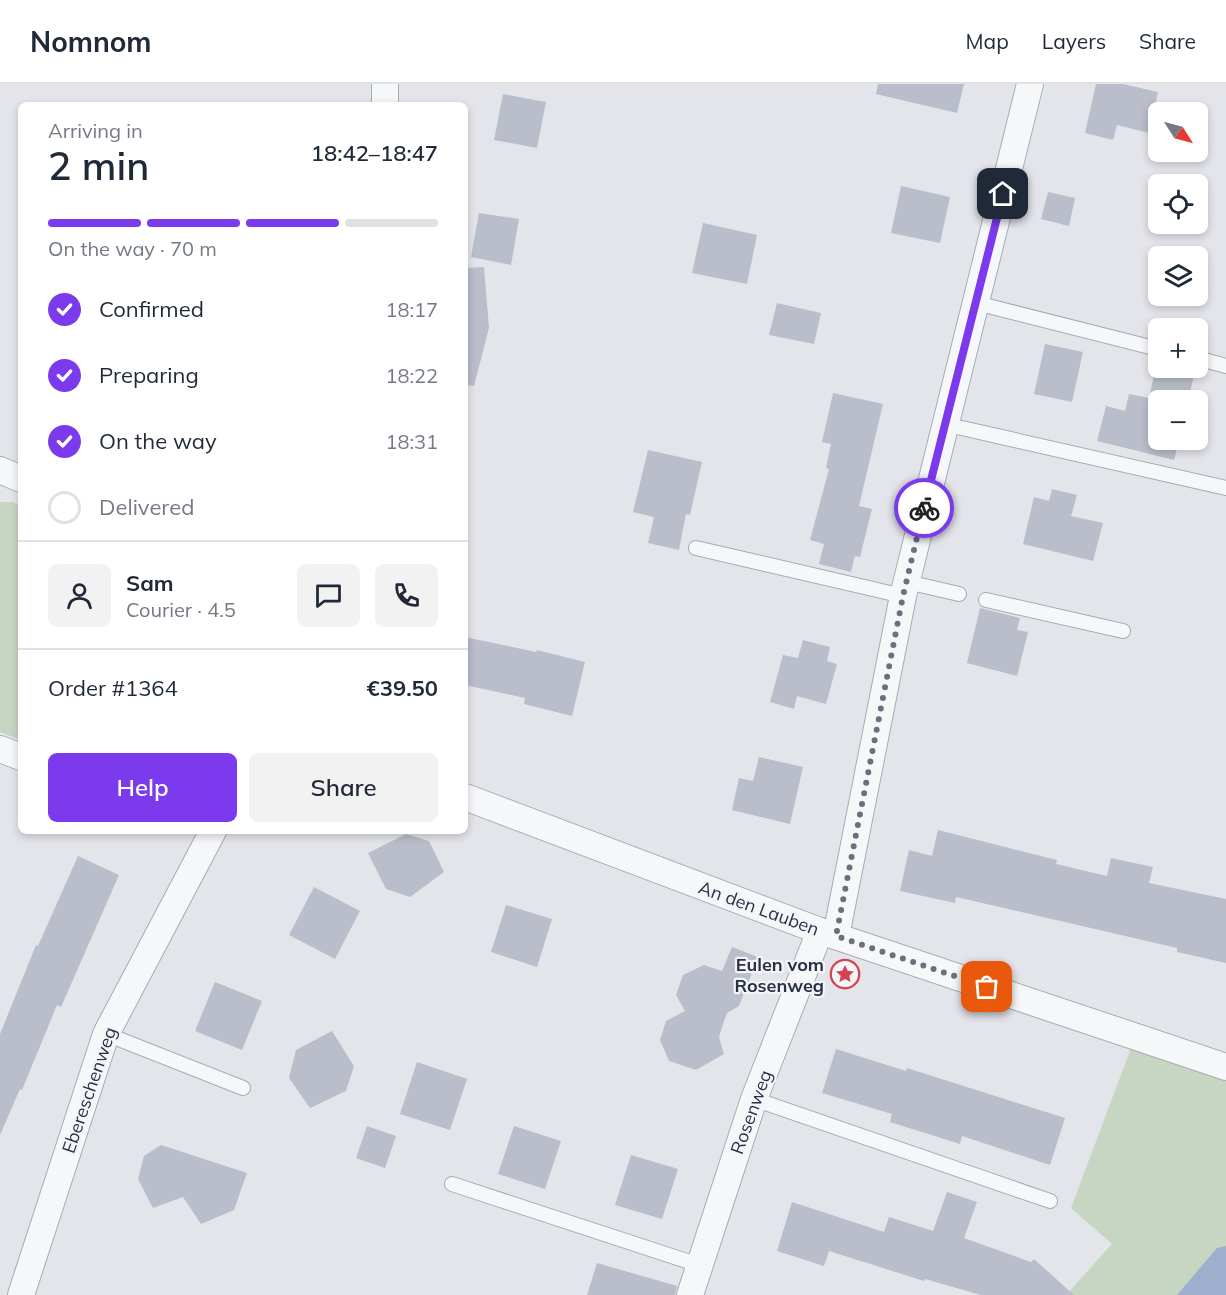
<!DOCTYPE html>
<html lang="en">
<head>
<meta charset="utf-8">
<style>
	:root { --surface:#fff; --page:#f2f2f3; --text:#1f2937; --muted:#747a83; --line:#e0e1e3; --accent:#7c3aed }
	body { margin:0; font-family:Mulish,sans-serif; background:var(--page); color:var(--text); height:100vh; display:flex; flex-direction:column; font-size:22px; white-space:nowrap }
	* { box-sizing:border-box; margin:0 }
	p { font-size:20px; color:var(--muted) }
	.icon { flex:none; width:33px; height:33px; fill:none; stroke:currentColor; stroke-width:2; stroke-linecap:round; stroke-linejoin:round }
	.map { position:relative; flex:1; overflow:hidden }
	.side { position:absolute; left:18px; top:18px; width:450px; height:732px; display:flex; flex-direction:column; background:var(--surface); border-radius:9px; box-shadow:0 3px 9px #0003 }
	.side>* { flex:none }
	.needle { width:39px; rotate:126deg }
	.buttons { position:absolute; left:1148px; top:18px; display:grid; gap:12px }
	.buttons a { display:grid; place-items:center; width:60px; height:60px; border-radius:9px; background:var(--surface); box-shadow:0 3px 9px #0003; font-size:30px }
	.pin { position:absolute; display:grid; place-items:center; width:51px; height:51px; color:#fff; margin:-26px; border-radius:12px; box-shadow:0 3px 9px #0006 }
	.courier { position:absolute; display:grid; place-items:center; width:60px; height:60px; margin:-30px; border:4px solid #7c3aed; border-radius:50%; background:#fff; color:#222; box-shadow:0 2px 8px #0007 }
	.headline em { font-style:normal; font-weight:600 }
	.headline div { display:flex; flex-direction:column-reverse }
	.headline { display:flex; align-items:center; justify-content:space-between; height:102px; padding:0 30px }
	h1 { font-size:39px; font-weight:600; line-height:45px }
	.bar { display:grid; grid-template-columns:repeat(4,1fr); gap:9px 6px; align-content:center; height:72px; padding:0 30px }
	.bar i { height:8px; border-radius:4px; background:var(--line) }
	.bar .on { background:var(--accent) }
	.bar p { grid-column:span 4 }
	.line { display:flex; align-items:center; gap:15px; padding:0 30px; border-top:2px solid var(--line) }
	.line div { flex:1 }
	.round { display:grid; place-items:center; flex:none; width:63px; height:63px; border-radius:9px; background:var(--page) }
	ol { padding:0 30px; list-style:none }
	li { display:flex; align-items:center; gap:18px; height:66px }
	li p { margin-inline-start:auto }
	li .icon { padding:6px; border-radius:50%; background:var(--accent); color:#fff; stroke-width:4 }
	li:last-child { color:var(--muted) }
	li i { width:33px; height:33px; border:3px solid var(--line); border-radius:50% }
	.primary-button { display:flex; gap:12px; margin-top:auto; padding:12px 30px }
	.primary-button a { flex:1; height:69px; border-radius:9px; background:var(--accent); color:#fff; font-size:24px; font-weight:600; line-height:69px; text-align:center }
	.primary-button a+a { background:var(--page); color:var(--text) }
	header { display:flex; align-items:center; gap:36px; box-sizing:border-box; height:84px; padding:0 30px; background:var(--surface); border-bottom:2px solid var(--line) }
	header strong { font-size:28px }
	nav { display:flex; gap:33px; margin-inline-start:auto; font-size:21px }
	.map>svg:first-child { display:block }
	.green { fill:#c7d6c3 }
	.water { fill:#9cb0cd }
	.building { fill:#b9beca }
	.lines { fill:none; stroke-linecap:round; stroke-linejoin:round }
	.service-casing { stroke:#a7abb6; stroke-width:16 }
	.minor-casing { stroke:#a7abb6; stroke-width:28 }
	.service { stroke:#f6f7f9; stroke-width:14 }
	.minor { stroke:#f6f7f9; stroke-width:26 }
	.done { stroke:#6a707f; stroke-width:6; stroke-dasharray:0 10.8 }
	.route { stroke:#7c3aed; stroke-width:8 }
	.labels { text-anchor:middle; dominant-baseline:central; stroke-width:4.5; stroke-linejoin:round; paint-order:stroke }
	.street-label { font-size:18px; fill:#293145; stroke:#f3f5f8 }
	.poi-label { font-size:18px; font-weight:bold; fill:#293145; stroke:#f3f5f8; text-anchor:end }
</style>
</head>
<body>
<header>
<strong>Nomnom</strong>
<nav><a>Map</a><a>Layers</a><a>Share</a></nav>
</header>
<div class="map">
<svg width="1226" height="1211" viewBox="0 0 1226 1211">
	<rect width="100%" height="100%" fill="#e3e5eb"/>
	<g class="green">
		<path d="M 0,418 L 12,418 L 21,422 L 21,656 L 0,648 Z"/>
		<path d="M 1134,956 L 1226,991 L 1226,1211 L 1066,1211 L 1112,1160 L 1071,1124 Z"/>
	</g>
	<path class="water" d="M 1226,1162 L 1226,1211 L 1177,1211 L 1217,1164 Z"/>
	<g class="building">
		<path d="M 878,0 L 964,0 L 957,29 L 876,10 Z"/>
		<path d="M 1096,0 L 1123,0 L 1158,8 L 1149,49 L 1117,41 L 1113,56 L 1085,49 Z"/>
		<path d="M 503,10 L 546,18 L 537,64 L 494,56 Z"/>
		<path d="M 901,102 L 950,113 L 940,159 L 891,149 Z"/>
		<path d="M 1048,108 L 1075,114 L 1069,142 L 1041,135 Z"/>
		<path d="M 479,129 L 519,135 L 511,181 L 471,173 Z"/>
		<path d="M 703,139 L 757,151 L 747,200 L 692,189 Z"/>
		<path d="M 484,183 L 489,244 L 474,302 L 465,301 L 465,184 Z"/>
		<path d="M 777,219 L 821,229 L 814,260 L 769,251 Z"/>
		<path d="M 1045,260 L 1083,268 L 1072,318 L 1034,310 Z"/>
		<path d="M 1156,282 L 1194,291 L 1188,316 L 1158,316 L 1158,356 L 1179,356 L 1174,376 L 1097,357 L 1106,322 L 1125,327 L 1129,310 L 1149,314 Z"/>
		<path d="M 833,309 L 883,320 L 859,422 L 872,425 L 860,473 L 855,472 L 851,488 L 819,480 L 824,460 L 810,456 L 829,385 L 826,384 L 831,360 L 822,358 Z"/>
		<path d="M 648,366 L 702,378 L 690,431 L 686,430 L 679,466 L 648,459 L 654,433 L 633,428 Z"/>
		<path d="M 1052,405 L 1077,411 L 1071,432 L 1103,439 L 1093,477 L 1023,460 L 1034,413 L 1049,417 Z"/>
		<path d="M 980,524 L 1020,534 L 1017,546 L 1028,548 L 1017,592 L 967,579 Z"/>
		<path d="M 465,553 L 536,568 L 537,566 L 585,578 L 572,632 L 524,620 L 525,614 L 465,601 Z"/>
		<path d="M 803,556 L 830,563 L 827,577 L 837,580 L 826,620 L 797,612 L 794,625 L 770,618 L 783,571 L 798,574 Z"/>
		<path d="M 759,673 L 803,683 L 790,740 L 732,726 L 739,694 L 753,697 Z"/>
		<path d="M 938,746 L 1057,776 L 1056,780 L 1107,792 L 1111,774 L 1153,783 L 1149,799 L 1226,815 L 1226,879 L 1177,868 L 1177,864 L 956,813 L 955,819 L 900,807 L 909,766 L 932,772 Z"/>
		<path d="M 406,750 L 429,757 L 444,788 L 410,813 L 386,805 L 368,769 Z"/>
		<path d="M 78,772 L 119,791 L 61,923 L 57,921 L 22,1006 L 20,1005 L 0,1051 L 0,950 L 36,861 L 38,862 Z"/>
		<path d="M 314,803 L 360,827 L 335,875 L 289,851 Z"/>
		<path d="M 506,821 L 552,835 L 537,883 L 491,868 Z"/>
		<path d="M 732,863 L 758,873 L 739,922 L 727,929 L 723,940 L 719,953 L 724,970 L 696,986 L 669,977 L 660,956 L 666,937 L 685,927 L 676,911 L 683,891 L 704,881 L 722,887 Z"/>
		<path d="M 215,898 L 262,917 L 242,966 L 195,947 Z"/>
		<path d="M 332,947 L 354,982 L 346,1007 L 310,1024 L 289,994 L 296,966 Z"/>
		<path d="M 836,965 L 906,987 L 907,984 L 1065,1034 L 1050,1081 L 962,1052 L 960,1060 L 890,1038 L 892,1030 L 822,1009 Z"/>
		<path d="M 417,978 L 467,995 L 450,1046 L 400,1030 Z"/>
		<path d="M 367,1042 L 396,1052 L 385,1084 L 356,1074 Z"/>
		<path d="M 514,1042 L 561,1057 L 545,1105 L 498,1090 Z"/>
		<path d="M 161,1061 L 247,1089 L 234,1126 L 201,1140 L 183,1113 L 153,1124 L 138,1095 L 144,1072 Z"/>
		<path d="M 631,1071 L 678,1085 L 662,1135 L 615,1121 Z"/>
		<path d="M 947,1108 L 977,1118 L 964,1154 L 1031,1178 L 1034,1175 L 1074,1211 L 981,1211 L 925,1195 L 924,1197 L 829,1167 L 824,1182 L 777,1167 L 792,1118 L 884,1148 L 889,1133 L 933,1147 Z"/>
		<path d="M 597,1179 L 677,1202 L 675,1211 L 587,1211 Z"/>
	</g>
	<g class="lines">
		<g class="service-casing">
			<g id="service">
				<path d="M 976,219 L 1158,265"/>
				<path d="M 1197,274 L 1226,282"/>
				<path d="M 944,340 L 1226,404"/>
				<path d="M 696,464 L 903,512"/>
				<path d="M 907,498 L 959,510"/>
				<path d="M 986,516 L 1123,547"/>
				<path d="M 106,950 L 243,1004"/>
				<path d="M 754,1015 L 1050,1117"/>
				<path d="M 452,1100 L 699,1181"/>
			</g>
		</g>
		<g class="minor-casing">
			<g id="minor">
				<path d="M 385,21 L 385,0"/>
				<path d="M 0,386 L 21,395"/>
				<path d="M 0,665 L 21,673"/>
				<path d="M 465,713 L 820,847 L 1226,983"/>
				<path d="M 836,852 L 903,512 L 1030,0"/>
				<path d="M 21,1211 L 106,950 L 213,747"/>
				<path d="M 690,1211 L 754,1015 L 820,847"/>
			</g>
		</g>
		<use href="#service" class="service"/>
		<use href="#minor" class="minor"/>
	</g>
	<g class="lines">
		<path class="done" d="M 924,424 L 903,512 L 836,852 L 987,903"/>
		<path class="route" d="M 924,424 L 1003,110"/>
	</g>
	<defs>
		<g id="sight-ring" transform="scale(1.5)"><circle r="9.5" fill="#f3f5f8" stroke="#d5434e" stroke-width="1.5"/><path d="M0-6L1.8-2.2L6-1.7L2.9 1.2L3.7 5.4L0 3.3L-3.7 5.4L-2.9 1.2L-6-1.7L-1.8-2.2Z" fill="#d5434e"/></g>
	</defs>
	<g fill-rule="evenodd">
		<use href="#sight-ring" x="845" y="890"/>
	</g>
	<g class="labels">
		<g class="street-label">
			<text transform="translate(759 824) rotate(20)">An den Lauben</text>
			<text transform="translate(89 1006) rotate(-71)">Ebereschenweg</text>
			<text transform="translate(751 1028) rotate(-70)">Rosenweg</text>
		</g>
		<g class="poi-label">
			<text x="824" y="880">Eulen vom<tspan x="824" dy="21">Rosenweg</tspan></text>
		</g>
	</g>
</svg>
<div class="buttons">
<a><svg class="needle" viewBox="-14 -14 28 28"><path d="M0-13l5 13h-10z" fill="#e53935"/><path d="M0 13l5-13h-10z" fill="#747a83"/></svg></a>
<a><svg class="icon" aria-label="locate" viewBox="0 0 24 24"><circle cx="12" cy="12" r="6"/><path d="M12 2v4M12 18v4M2 12h4M18 12h4"/></svg></a>
<a><svg class="icon" aria-label="layers" viewBox="0 0 24 24"><path d="M12 4l9 5-9 5-9-5zM3 14l9 5 9-5"/></svg></a>
<a>+</a>
<a>−</a>
</div>
<div class="pin" style="left:987px;top:903px;background:#ea580c"><svg class="icon" aria-label="bag" viewBox="0 0 24 24"><path d="M5 8h14l-1 12H6zM9 8a3 3 0 0 1 6 0"/></svg></div>
<div class="pin" style="left:1003px;top:110px;background:#1f2937"><svg class="icon" aria-label="home" viewBox="0 0 24 24"><path d="M3 11l9-7 9 7M6 9v11h12V9"/></svg></div>
<div class="courier" style="left:924px;top:424px"><svg class="icon" aria-label="bike" viewBox="0 0 24 24"><circle cx="6" cy="16" r="4"/><circle cx="18" cy="16" r="4"/><path d="M6 16l4-8h5l3 8M10 8l3 8H6M13 5h3"/></svg></div>
<section class="side">
<div class="headline"><div><h1>2 min</h1><p>Arriving in</p></div><em>18:42–18:47</em></div>
<div class="bar"><i class="on"></i><i class="on"></i><i class="on"></i><i></i><p>On the way · 70 m</p></div>
<ol>
<li><svg class="icon" aria-label="check" viewBox="0 0 24 24"><path d="M5 12l5 5 9-10"/></svg>Confirmed<p>18:17</p></li>
<li><svg class="icon" aria-label="check" viewBox="0 0 24 24"><path d="M5 12l5 5 9-10"/></svg>Preparing<p>18:22</p></li>
<li><svg class="icon" aria-label="check" viewBox="0 0 24 24"><path d="M5 12l5 5 9-10"/></svg>On the way<p>18:31</p></li>
<li><i></i>Delivered</li>
</ol>
<div class="line" style="height:108px"><a class="round"><svg class="icon" aria-label="person" viewBox="0 0 24 24"><circle cx="12" cy="8" r="4"/><path d="M4 21q1-7 8-7t8 7"/></svg></a><div><b>Sam</b><p>Courier · 4.5</p></div><a class="round"><svg class="icon" aria-label="chat" viewBox="0 0 24 24"><path d="M4 5h16v11H9l-5 4z"/></svg></a><a class="round"><svg class="icon" aria-label="phone" viewBox="0 0 24 24"><path d="M5 4h4l2 5-3 2q2 4 5 5l2-3 5 2v4C11 20 4 13 5 4z"/></svg></a></div>
<div class="line" style="height:78px"><div>Order #1364</div><b>€39.50</b></div>
<div class="primary-button"><a>Help</a><a>Share</a></div>
</section>
</div>
</body>
</html>
